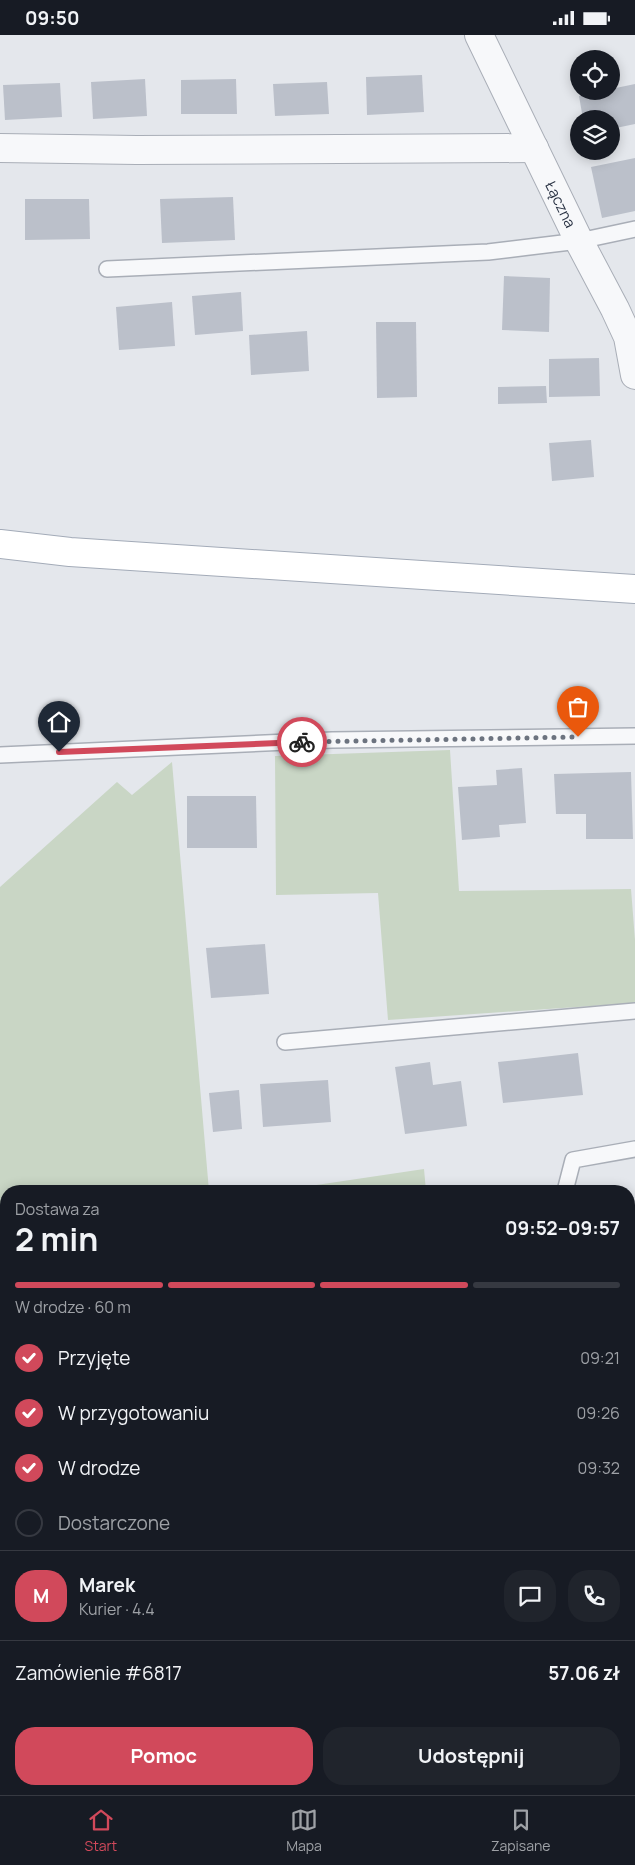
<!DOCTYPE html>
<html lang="pl">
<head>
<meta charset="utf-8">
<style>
	:root { --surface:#171b24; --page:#20242c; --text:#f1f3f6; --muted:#9ea1a6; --line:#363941; --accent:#d1495b }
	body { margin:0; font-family:Manrope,sans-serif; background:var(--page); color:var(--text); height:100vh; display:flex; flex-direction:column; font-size:19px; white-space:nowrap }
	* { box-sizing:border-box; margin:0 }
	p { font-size:16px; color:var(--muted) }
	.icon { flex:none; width:28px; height:28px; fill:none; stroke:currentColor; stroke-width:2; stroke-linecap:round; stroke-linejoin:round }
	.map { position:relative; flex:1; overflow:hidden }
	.panel { position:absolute; left:0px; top:1150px; width:635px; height:610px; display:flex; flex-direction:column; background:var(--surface); border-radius:20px 20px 0 0; box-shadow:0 2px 12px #0003 }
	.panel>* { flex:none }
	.buttons { position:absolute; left:570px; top:15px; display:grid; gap:10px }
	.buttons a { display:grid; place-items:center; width:50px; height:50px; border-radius:50%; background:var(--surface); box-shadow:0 2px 12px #0003; font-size:25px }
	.pin { position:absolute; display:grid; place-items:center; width:42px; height:42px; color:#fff; margin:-51px -21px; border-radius:50% 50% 50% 0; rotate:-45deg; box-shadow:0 0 5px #0007 }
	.pin .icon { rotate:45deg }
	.courier { position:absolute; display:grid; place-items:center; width:50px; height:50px; margin:-25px; border:4px solid #d1495b; border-radius:50%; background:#fff; color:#222; box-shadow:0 1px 6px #0007 }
	.overview em { font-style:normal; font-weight:700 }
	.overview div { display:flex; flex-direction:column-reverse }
	.overview { display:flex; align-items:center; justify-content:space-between; height:85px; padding:0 15px }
	h1 { font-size:32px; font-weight:700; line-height:38px }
	.bar { display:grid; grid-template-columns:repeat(4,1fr); gap:8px 5px; align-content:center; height:60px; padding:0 15px }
	.bar i { height:6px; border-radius:4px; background:var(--line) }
	.bar .current { background:var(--accent) }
	.bar p { grid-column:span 4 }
	.line { display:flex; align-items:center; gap:12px; padding:0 15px; border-top:1px solid var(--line) }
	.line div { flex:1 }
	.round { display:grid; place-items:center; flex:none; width:52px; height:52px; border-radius:20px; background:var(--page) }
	ol { padding:0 15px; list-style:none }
	li { display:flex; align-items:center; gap:15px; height:55px }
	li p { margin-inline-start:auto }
	li .icon { padding:5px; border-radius:50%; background:var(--accent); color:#fff; stroke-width:4 }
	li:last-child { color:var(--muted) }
	li i { width:28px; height:28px; border:2px solid var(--line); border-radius:50% }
	.cta { display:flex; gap:10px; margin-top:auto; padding:10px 15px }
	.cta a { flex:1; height:58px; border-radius:20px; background:var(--accent); color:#fff; font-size:20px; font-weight:700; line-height:58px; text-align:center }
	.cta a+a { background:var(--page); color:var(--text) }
	.status { display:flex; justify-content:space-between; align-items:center; height:35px; padding:0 25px; background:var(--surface); direction:ltr }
	.status svg { height:14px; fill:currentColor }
	.tabs { display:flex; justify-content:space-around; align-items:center; height:70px; border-top:1px solid var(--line); background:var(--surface); font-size:14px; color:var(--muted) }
	.tabs a { display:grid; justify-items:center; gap:2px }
	.tabs .current { color:var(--accent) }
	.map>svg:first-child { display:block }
	.green { fill:#c9d6c5 }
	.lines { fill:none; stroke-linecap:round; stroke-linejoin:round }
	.stream { stroke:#9fb4cc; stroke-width:8 }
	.building { fill:#bbc0ca }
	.lane-casing { stroke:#a9aeb7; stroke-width:18 }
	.street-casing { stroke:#a9aeb7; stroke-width:30 }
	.primary-casing { stroke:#a3abb8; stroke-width:30 }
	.lane { stroke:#f7f8fa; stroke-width:15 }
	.street { stroke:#f7f8fa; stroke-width:28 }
	.primary { stroke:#fff; stroke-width:28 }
	.done { stroke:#6c737f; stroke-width:5; stroke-dasharray:0 9 }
	.route { stroke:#d1495b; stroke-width:6 }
	.labels { text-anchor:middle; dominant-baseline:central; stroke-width:5; stroke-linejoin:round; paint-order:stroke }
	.street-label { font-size:15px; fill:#2b3445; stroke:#f4f6f9 }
</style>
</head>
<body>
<div class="status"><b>09:50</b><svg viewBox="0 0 49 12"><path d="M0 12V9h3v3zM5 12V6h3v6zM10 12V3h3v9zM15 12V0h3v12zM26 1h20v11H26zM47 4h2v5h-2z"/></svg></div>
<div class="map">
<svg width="635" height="1760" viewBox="0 0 635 1760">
	<rect width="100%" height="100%" fill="#e4e7ec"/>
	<g class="green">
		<path d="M 450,715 L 459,856 L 631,854 L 635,905 L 635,968 L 388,985 L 378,858 L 276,860 L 275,721 Z"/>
		<path d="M 172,727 L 209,1156 L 6,1156 L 6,1270 L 0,1263 L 0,852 L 117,747 L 132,760 Z"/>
		<path d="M 424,1134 L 426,1156 L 276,1156 Z"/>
		<path d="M 635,1309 L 635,1538 L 629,1539 L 629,1310 Z"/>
	</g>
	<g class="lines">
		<g class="stream">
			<path d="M 629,1377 L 635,1380"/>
			<path d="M 0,1405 L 6,1406"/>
			<path d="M 0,1425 L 6,1422"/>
		</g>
	</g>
	<g class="building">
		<path d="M 422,40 L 424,77 L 367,80 L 366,42 Z"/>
		<path d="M 145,44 L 147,81 L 93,84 L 91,47 Z"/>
		<path d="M 236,44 L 237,79 L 181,79 L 181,45 Z"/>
		<path d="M 327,47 L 329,79 L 275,81 L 273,49 Z"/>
		<path d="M 60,48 L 62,82 L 5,85 L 3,50 Z"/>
		<path d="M 635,49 L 635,89 L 611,94 L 611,84 L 583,84 L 579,61 L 601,56 L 611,56 L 611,54 Z"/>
		<path d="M 635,123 L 635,176 L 602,183 L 591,132 Z"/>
		<path d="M 233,162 L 235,205 L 162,208 L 160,164 Z"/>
		<path d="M 25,164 L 89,164 L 90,204 L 25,205 Z"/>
		<path d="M 504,241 L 550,243 L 549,297 L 502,295 Z"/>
		<path d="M 241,257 L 243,296 L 195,300 L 192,261 Z"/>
		<path d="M 172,267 L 175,311 L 119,315 L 116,272 Z"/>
		<path d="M 376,287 L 416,287 L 417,362 L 377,363 Z"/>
		<path d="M 307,296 L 309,336 L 251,340 L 249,300 Z"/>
		<path d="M 599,323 L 600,361 L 549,362 L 549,324 Z"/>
		<path d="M 546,351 L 547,368 L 498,369 L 498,352 Z"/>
		<path d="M 591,405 L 594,442 L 552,446 L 549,408 Z"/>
		<path d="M 522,733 L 526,788 L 499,790 L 500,802 L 462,805 L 458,752 L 497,750 L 496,735 Z"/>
		<path d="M 631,737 L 633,804 L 586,804 L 586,779 L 556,779 L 554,739 Z"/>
		<path d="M 187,761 L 256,761 L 257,813 L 187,813 Z"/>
		<path d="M 265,909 L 269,959 L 211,963 L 206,913 Z"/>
		<path d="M 578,1018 L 583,1060 L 503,1068 L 498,1027 Z"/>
		<path d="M 430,1027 L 433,1050 L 461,1046 L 467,1091 L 405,1099 L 395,1032 Z"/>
		<path d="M 328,1045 L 331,1087 L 263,1092 L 260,1049 Z"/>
		<path d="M 239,1055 L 242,1094 L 213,1097 L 209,1058 Z"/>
		<path d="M 534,1150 L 535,1156 L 497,1156 L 496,1155 Z"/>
		<path d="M 629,1175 L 631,1175 L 635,1202 L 635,1243 L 629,1244 Z"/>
		<path d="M 635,1634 L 635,1760 L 608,1760 L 608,1754 L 629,1754 L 629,1635 Z"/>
		<path d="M 135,1754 L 231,1754 L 231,1760 L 134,1760 Z"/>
		<rect x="526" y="1754" width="56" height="6"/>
	</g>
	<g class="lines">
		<g class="lane-casing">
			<g id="lane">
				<path d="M 107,234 L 488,217 L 579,206 L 635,194"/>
				<path d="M 0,720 L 332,705 L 635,701"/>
				<path d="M 285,1007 L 635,976"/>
				<path d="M 565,1156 L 573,1125 L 635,1114"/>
			</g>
		</g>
		<g class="street-casing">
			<g id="street">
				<path id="s1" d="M 479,0 L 579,206 L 615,274 L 628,302 L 635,340"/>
				<path d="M 0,113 L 137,115 L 534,113"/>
			</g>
		</g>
		<g class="primary-casing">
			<path id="primary" d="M 0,509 L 70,517 L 635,554"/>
		</g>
		<use href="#lane" class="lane"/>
		<use href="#street" class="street"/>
		<use href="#primary" class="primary"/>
	</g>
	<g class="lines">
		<path class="done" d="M 302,707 L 578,702"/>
		<path class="route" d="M 59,717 L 302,707"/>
	</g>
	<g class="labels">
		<g class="street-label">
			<text stroke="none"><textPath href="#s1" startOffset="188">Łączna</textPath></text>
		</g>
	</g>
</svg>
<div class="buttons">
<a><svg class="icon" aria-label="locate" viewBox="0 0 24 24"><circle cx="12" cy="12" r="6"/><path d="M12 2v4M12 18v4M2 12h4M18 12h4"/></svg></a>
<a><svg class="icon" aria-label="layers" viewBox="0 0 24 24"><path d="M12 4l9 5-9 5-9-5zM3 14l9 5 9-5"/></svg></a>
</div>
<div class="pin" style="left:578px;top:702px;background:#ea580c"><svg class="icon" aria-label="bag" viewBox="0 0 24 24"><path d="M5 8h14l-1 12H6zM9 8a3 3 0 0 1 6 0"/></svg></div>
<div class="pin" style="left:59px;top:717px;background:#1f2937"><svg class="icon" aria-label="home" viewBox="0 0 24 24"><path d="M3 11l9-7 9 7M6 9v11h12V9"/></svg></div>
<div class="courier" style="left:302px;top:707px"><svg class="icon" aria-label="bike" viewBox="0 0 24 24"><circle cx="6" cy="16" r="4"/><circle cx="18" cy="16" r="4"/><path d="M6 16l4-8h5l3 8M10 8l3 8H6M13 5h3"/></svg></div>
<section class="panel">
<div class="overview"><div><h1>2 min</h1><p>Dostawa za</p></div><em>09:52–09:57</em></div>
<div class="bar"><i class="current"></i><i class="current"></i><i class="current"></i><i></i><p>W drodze · 60 m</p></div>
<ol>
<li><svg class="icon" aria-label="check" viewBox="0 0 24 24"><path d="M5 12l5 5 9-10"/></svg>Przyjęte<p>09:21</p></li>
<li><svg class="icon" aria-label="check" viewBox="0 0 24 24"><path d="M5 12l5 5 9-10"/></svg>W przygotowaniu<p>09:26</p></li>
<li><svg class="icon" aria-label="check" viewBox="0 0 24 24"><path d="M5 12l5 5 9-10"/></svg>W drodze<p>09:32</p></li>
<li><i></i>Dostarczone</li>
</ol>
<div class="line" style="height:90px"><b class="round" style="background:var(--accent);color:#fff">M</b><div><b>Marek</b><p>Kurier · 4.4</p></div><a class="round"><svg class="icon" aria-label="chat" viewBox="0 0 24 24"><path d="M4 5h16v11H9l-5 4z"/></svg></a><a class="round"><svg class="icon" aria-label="phone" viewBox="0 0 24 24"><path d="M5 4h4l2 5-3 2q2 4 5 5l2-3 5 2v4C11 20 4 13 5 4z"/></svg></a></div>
<div class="line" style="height:65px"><div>Zamówienie #6817</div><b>57.06 zł</b></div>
<div class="cta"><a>Pomoc</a><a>Udostępnij</a></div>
</section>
</div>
<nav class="tabs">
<a class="current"><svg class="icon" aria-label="home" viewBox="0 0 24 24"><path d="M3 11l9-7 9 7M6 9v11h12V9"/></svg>Start</a>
<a><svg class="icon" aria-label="map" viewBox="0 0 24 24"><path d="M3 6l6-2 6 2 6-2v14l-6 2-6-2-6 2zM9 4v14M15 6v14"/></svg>Mapa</a>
<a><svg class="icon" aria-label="saved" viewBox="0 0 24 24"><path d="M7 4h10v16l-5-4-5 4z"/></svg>Zapisane</a>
</nav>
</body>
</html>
